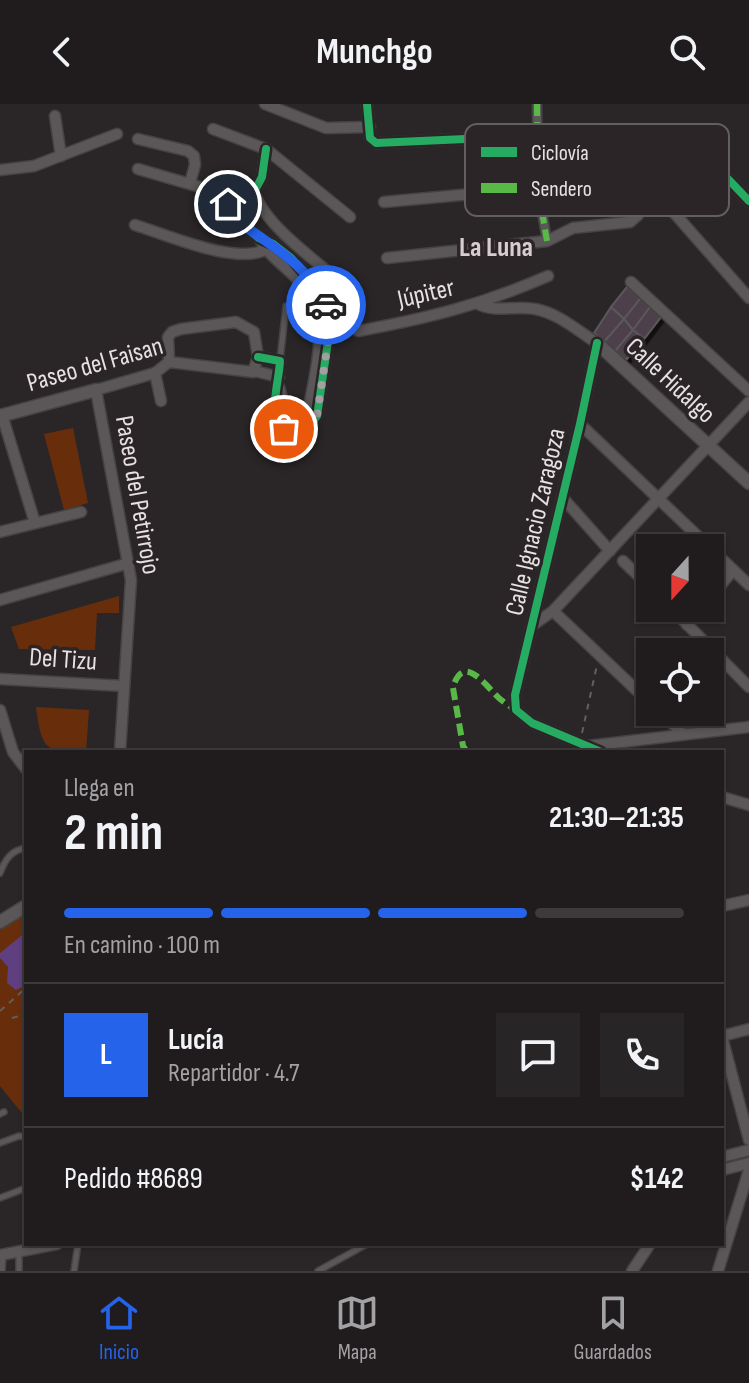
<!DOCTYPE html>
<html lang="es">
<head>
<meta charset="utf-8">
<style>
	:root { --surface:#201c1e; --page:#282527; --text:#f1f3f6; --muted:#a2a1a4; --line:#3d3a3c; --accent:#2563eb }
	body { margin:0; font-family:"Sofia Sans Condensed",sans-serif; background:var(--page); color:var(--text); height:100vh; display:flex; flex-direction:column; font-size:30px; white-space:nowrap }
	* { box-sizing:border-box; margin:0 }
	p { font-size:26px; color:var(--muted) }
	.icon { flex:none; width:44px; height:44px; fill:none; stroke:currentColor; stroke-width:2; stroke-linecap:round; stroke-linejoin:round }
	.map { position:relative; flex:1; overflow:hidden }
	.side { position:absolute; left:24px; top:646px; width:700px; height:496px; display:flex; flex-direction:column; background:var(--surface); border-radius:0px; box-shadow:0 2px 6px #0004,0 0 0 2px var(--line) }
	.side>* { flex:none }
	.needle { width:52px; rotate:201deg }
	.buttons { position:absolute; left:636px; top:430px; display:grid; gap:16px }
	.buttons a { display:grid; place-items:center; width:88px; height:88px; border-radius:0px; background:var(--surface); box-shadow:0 2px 6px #0004,0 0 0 2px var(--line); font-size:40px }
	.pin { position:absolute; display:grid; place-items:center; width:68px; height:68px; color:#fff; margin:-34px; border:4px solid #fff; border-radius:50%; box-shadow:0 2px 8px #0007 }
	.courier { position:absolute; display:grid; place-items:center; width:80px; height:80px; margin:-40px; border:6px solid #2563eb; border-radius:50%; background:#fff; color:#222; box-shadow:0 2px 10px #0007 }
	.overview em { font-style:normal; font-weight:700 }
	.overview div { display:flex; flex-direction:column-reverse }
	.overview { display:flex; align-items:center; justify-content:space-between; height:136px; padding:0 40px }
	h1 { font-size:52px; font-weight:700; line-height:60px }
	.bar { display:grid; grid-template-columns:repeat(4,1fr); gap:12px 8px; align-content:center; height:96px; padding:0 40px }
	.bar i { height:10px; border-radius:6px; background:var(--line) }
	.bar .current { background:var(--accent) }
	.bar p { grid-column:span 4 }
	.line { display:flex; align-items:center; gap:20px; padding:0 40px; border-top:2px solid var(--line) }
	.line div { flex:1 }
	.round { display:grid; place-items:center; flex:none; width:84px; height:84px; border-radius:0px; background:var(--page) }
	header { display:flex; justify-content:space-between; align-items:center; height:104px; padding:0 40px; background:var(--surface); font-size:36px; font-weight:700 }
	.dock { display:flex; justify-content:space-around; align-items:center; height:112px; border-top:2px solid var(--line); background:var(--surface); font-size:22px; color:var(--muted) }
	.dock a { display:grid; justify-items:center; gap:4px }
	.dock .current { color:var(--accent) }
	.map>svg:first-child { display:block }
	.green { fill:#682e0b }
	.water { fill:#5f3f7f }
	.building { fill:#4d404b; stroke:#5a585a; stroke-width:2; filter:url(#shadow) }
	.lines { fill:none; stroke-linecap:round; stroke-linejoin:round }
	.service-casing { stroke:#444243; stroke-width:8 }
	.pedestrian-casing { stroke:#444243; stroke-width:11 }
	.minor-casing { stroke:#444243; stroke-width:13 }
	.tertiary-casing { stroke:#444243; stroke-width:15 }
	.path { stroke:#615f60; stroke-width:2; stroke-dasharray:6 6; stroke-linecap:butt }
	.service { stroke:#5b5759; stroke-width:5 }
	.pedestrian { stroke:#5b5759; stroke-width:8 }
	.minor { stroke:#5b5759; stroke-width:10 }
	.tertiary { stroke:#5b5759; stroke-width:12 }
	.quiet { stroke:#58b947; stroke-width:6; stroke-dasharray:12 6; stroke-linecap:butt }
	.cycleway-casing { stroke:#2b2527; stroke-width:13 }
	.cycleway { stroke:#26ab63; stroke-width:8 }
	.done { stroke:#a4a0a2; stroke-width:8; stroke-dasharray:0 14.4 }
	.route { stroke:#2563eb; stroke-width:10 }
	.labels { text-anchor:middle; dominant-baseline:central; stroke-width:7; stroke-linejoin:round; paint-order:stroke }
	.street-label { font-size:26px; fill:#e6e2e4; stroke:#2b2527 }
	.neighbourhood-label { font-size:28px; font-weight:bold; fill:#d5cdd0; stroke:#2b2527 }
	.key { fill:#2b2527; stroke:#635e60; stroke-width:2 }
	.key-label { font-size:22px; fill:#e6e2e4 }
</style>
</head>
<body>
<header><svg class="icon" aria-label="back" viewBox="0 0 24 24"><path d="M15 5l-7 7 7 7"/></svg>Munchgo<svg class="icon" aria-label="search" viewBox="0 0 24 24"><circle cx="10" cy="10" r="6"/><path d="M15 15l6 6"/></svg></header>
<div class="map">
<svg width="749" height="1167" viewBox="0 0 749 1167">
	<defs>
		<filter id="shadow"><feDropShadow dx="3.5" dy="3.5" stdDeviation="0" flood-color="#0009"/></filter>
	</defs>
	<rect width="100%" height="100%" fill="#2a2628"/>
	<g class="green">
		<path d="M 73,324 L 88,399 L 64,406 L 44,330 Z"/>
		<path d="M 119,492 L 119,509 L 97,509 L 95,546 L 19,545 L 11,523 Z"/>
		<path d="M 36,603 L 89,606 L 86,648 C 45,648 42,647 36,603 Z"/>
		<path d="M 26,804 L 26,1014 L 0,982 L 0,820 Z"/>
	</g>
	<path class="water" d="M 26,828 L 26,881 L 16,886 L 7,879 L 8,863 L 0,854 L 0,849 Z"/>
	<g class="building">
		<path d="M 631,178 L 644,190 L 624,215 L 611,203 Z"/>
		<path d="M 644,190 L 653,199 L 633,226 L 624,215 Z"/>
		<path d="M 653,199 L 664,209 L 644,235 L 633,226 Z"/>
		<path d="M 611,203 L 624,215 L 604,238 L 594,229 Z"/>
		<path d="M 624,215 L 633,226 L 615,247 L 604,238 Z"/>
		<path d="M 633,226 L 644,235 L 626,256 L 615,247 Z"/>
	</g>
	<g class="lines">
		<g class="service-casing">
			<g id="service">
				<path d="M 280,256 L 286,202"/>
				<path d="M 0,769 C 5,756 11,746 26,744"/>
				<path d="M 0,1010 L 4,1008"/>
				<path d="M 0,1039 L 19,1032 L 26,1033"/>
				<path d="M 0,1094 L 26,1084"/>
				<path d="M 2,1167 L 3,1151"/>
				<path d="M 19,1167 L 19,1148"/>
				<path d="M 74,1167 L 78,1140"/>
				<path d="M 318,1167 L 367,1140"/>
			</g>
		</g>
		<g class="pedestrian-casing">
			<path id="pedestrian" d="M 537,0 L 538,84 L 547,137"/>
		</g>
		<g class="minor-casing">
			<g id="minor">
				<path d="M 265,0 L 326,24 L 370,23"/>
				<path d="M 367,0 L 370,34 L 376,39 L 670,26 L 690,35 L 749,97"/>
				<path d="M 55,12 L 61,52"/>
				<path d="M 213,25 L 266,45 L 350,113"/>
				<path d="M 138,35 L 188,47 L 194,52 L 195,61 L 190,79"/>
				<path d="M 138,65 L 231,92"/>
				<path d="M 0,66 L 34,62 L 117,30"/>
				<path d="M 254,88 C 266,123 317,157 345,182"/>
				<path d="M 384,98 L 538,84 L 639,83 L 661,94 L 749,194"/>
				<path d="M 135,121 C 168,131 239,163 269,144"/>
				<path d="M 259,134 C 269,153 287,163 301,179 C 333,216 315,265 308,309 L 301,319 L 288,316 L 279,283"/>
				<path d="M 387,154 L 547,137 L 573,124 L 630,118 L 638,111 L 652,87"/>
				<path d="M 631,178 L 749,287"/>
				<path d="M 478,200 C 495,209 516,201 535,205 C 558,209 578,227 597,239 L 580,320 L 515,591 L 516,606 L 532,619 L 601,648"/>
				<path d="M 358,227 C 429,214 481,201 548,172"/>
				<path d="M 258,253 L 280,257 C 279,277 270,301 279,320 L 291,328 L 307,326 L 317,312 L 330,224 L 327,204 L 320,187 L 291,154 L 273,140 L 259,134 L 230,111 L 228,100 L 231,92 L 242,87 L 254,88 L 262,73 L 266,45"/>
				<path d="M 255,267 L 279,273"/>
				<path d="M 155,269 L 161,297"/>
				<path d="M 2,311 L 35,419"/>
				<path d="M 580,320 L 749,481"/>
				<path d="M 562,393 L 610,447"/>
				<path d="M 0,428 L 81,408"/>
				<path d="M 623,457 L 650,483"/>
				<path d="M 710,494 L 733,466"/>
				<path d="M 0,496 L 129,459"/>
				<path d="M 671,504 L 749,583"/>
				<path d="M 553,507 L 650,599"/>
				<path d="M 533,521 L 553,507 L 749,298"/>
				<path d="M 687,521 L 702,504"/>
				<path d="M 0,575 L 124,582"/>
				<path d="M 0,606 L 13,648 L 26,665"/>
				<path d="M 660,608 L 683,630"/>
				<path d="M 588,642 L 749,623"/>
				<path d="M 120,648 L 131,476 L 96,286 L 155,269 L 169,258 L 253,268 L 258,253 L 254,228 L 236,218 L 181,225 L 172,228 L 168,233 L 169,258"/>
				<path d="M 722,693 L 749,701"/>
				<path d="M 722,802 L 749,796"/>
				<path d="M 722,932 L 749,925"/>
				<path d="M 722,933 L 749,1036"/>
				<path d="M 722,1053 L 749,1046"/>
				<path d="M 722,1066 L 749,1059"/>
				<path d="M 0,1151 L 57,1140"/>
				<path d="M 632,1167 L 650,1140"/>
				<path d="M 718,1167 L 749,1066"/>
			</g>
		</g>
		<g class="tertiary-casing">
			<g id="tertiary">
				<path d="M 597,239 L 749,379"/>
				<path d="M 0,312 L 96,286"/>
				<path d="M 0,818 L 26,802"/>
			</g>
		</g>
		<g class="path">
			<path d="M 582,629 L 597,561"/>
			<path d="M 0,907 L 26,884"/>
			<path d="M 12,914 L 19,912 L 26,906"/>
		</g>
		<use href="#service" class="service"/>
		<use href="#pedestrian" class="pedestrian"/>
		<use href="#minor" class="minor"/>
		<use href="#tertiary" class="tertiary"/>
		<g class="quiet">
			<path d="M 537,0 L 538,84 L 547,137"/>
			<path d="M 467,648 L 463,642 L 453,584 C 463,546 488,585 500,595 C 505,599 511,603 516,606"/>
		</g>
		<g class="cycleway-casing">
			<g id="cycleway">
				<path d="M 367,0 L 370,34 L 376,39 L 670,26 L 690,35 L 749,97"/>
				<path d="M 597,239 L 580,320 L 515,591 L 516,606 L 532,619 L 601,648"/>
				<path d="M 258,253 L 280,257 C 279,277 270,301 279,320 L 291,328 L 307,326 L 317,312 L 330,224 L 327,204 L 320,187 L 291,154 L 273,140 L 259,134 L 230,111 L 228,100 L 231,92 L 242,87 L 254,88 L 262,73 L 266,45"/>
			</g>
		</g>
		<use href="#cycleway" class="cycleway"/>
	</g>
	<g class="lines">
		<path class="done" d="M 284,325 L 299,328 L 307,326 L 317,312 L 330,224 L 326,201"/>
		<path class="route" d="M 228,100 L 230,111 C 265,139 306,157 326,201"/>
	</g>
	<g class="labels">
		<g class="street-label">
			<text transform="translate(426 190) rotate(-13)">Júpiter</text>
			<text transform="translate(95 261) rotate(-16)">Paseo del Faisan</text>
			<text transform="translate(670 277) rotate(43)">Calle Hidalgo</text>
			<text transform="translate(137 391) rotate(80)">Paseo del Petirrojo</text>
			<text transform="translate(536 418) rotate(-77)">Calle Ignacio Zaragoza</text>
			<text transform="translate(63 556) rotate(4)">Del Tizu</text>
		</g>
		<g class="neighbourhood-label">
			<text x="496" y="143">La Luna</text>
		</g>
	</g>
	<rect x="465" y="20" width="264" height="92" rx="12" class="key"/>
	<rect x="481" y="43" width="36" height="10" fill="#26ab63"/>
	<rect x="481" y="79" width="36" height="10" fill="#58b947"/>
	<g class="key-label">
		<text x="531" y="56">Ciclovía</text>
		<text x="531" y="92">Sendero</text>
	</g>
</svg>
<div class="buttons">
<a><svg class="needle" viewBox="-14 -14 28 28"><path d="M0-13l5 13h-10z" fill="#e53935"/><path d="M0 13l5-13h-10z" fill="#a2a1a4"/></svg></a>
<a><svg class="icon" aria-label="locate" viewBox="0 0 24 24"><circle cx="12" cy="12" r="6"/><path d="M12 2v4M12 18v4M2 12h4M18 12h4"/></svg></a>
</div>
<div class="pin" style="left:284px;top:325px;background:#ea580c"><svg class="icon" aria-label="bag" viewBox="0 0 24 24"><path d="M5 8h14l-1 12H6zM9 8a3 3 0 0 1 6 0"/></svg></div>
<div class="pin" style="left:228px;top:100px;background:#1f2937"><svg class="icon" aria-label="home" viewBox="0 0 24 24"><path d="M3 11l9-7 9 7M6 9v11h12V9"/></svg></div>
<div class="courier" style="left:326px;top:201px"><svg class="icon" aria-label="car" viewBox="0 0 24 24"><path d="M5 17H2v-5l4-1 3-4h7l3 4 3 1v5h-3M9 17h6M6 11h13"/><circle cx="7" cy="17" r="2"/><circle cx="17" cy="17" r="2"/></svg></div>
<section class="side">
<div class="overview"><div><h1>2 min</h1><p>Llega en</p></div><em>21:30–21:35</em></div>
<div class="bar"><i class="current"></i><i class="current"></i><i class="current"></i><i></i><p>En camino · 100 m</p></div>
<div class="line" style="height:144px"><b class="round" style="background:var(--accent);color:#fff">L</b><div><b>Lucía</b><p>Repartidor · 4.7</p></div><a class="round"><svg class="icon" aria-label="chat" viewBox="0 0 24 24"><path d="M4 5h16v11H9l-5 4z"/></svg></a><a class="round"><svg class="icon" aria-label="phone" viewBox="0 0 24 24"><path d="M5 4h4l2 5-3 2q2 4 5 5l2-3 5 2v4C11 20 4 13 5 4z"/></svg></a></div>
<div class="line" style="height:104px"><div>Pedido #8689</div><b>$142</b></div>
</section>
</div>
<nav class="dock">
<a class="current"><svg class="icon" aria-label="home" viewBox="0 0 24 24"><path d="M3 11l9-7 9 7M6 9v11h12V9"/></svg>Inicio</a>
<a><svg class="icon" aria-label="map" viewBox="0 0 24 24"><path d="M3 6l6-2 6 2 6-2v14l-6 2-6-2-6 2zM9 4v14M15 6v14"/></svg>Mapa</a>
<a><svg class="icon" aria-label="saved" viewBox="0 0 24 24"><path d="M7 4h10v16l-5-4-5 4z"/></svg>Guardados</a>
</nav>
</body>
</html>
